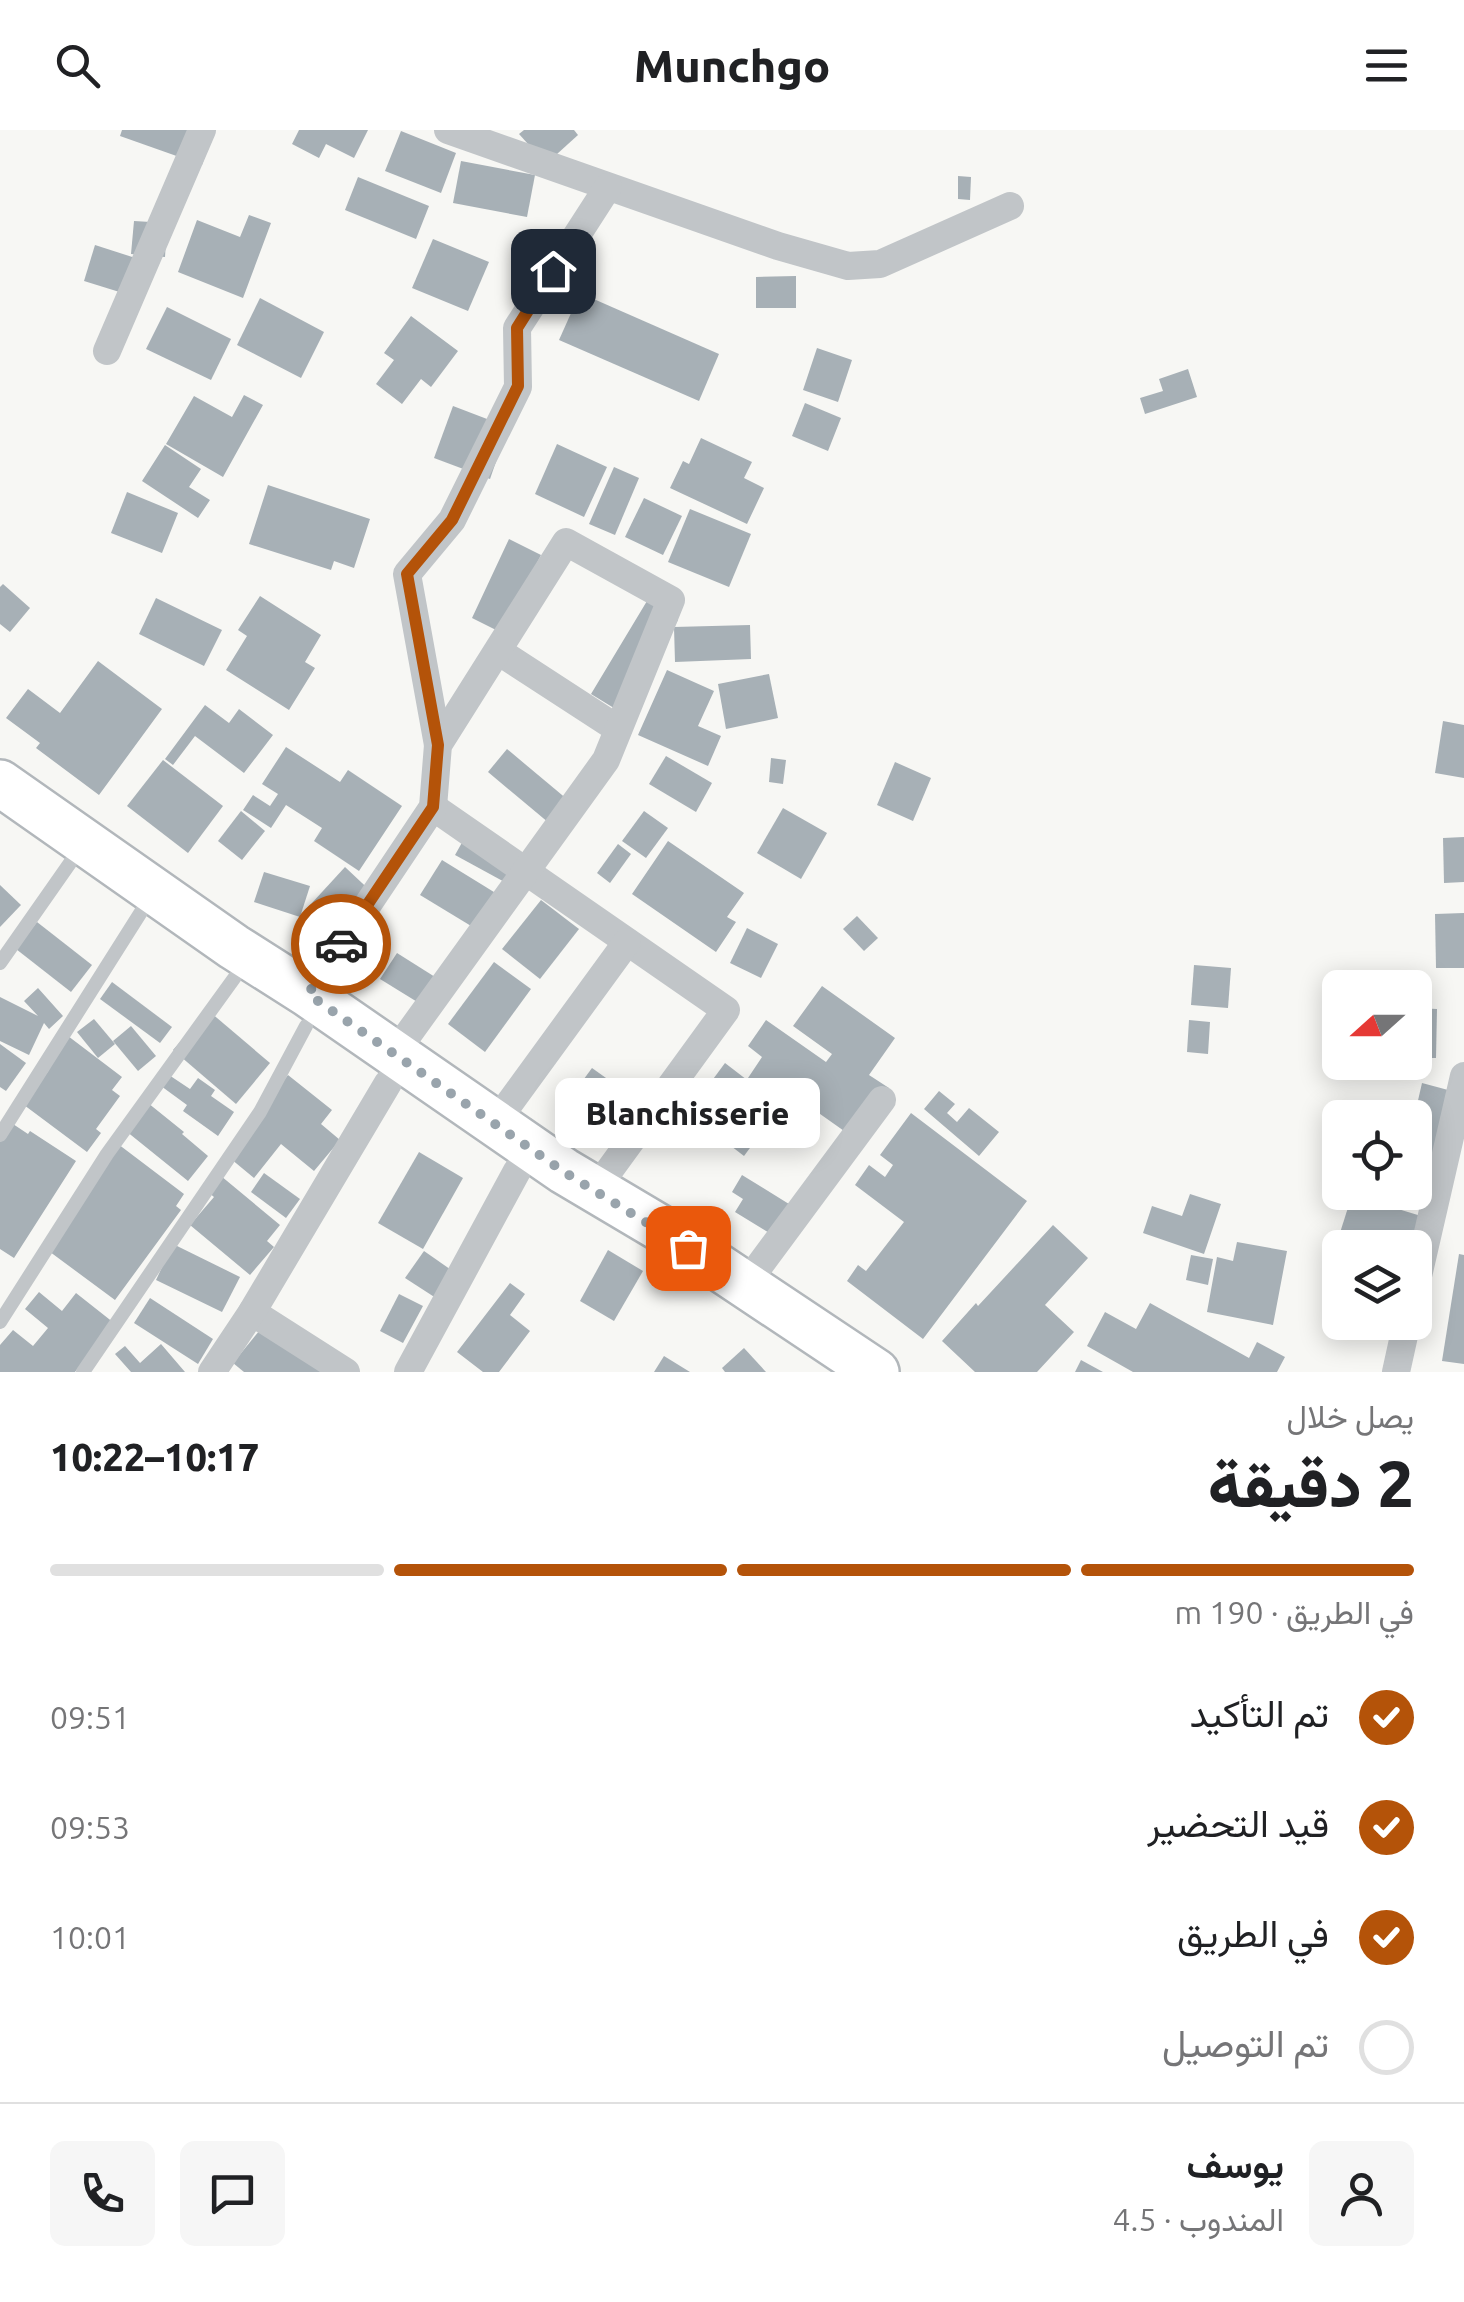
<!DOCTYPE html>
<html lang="ar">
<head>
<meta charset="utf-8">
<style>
	:root { --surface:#fff; --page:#f6f6f6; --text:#202124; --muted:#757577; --line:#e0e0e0; --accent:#b45309 }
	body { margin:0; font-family:Ubuntu,Vazirmatn,sans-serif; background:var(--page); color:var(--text); direction:rtl; height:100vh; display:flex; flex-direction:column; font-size:38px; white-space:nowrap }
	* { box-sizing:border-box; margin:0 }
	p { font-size:32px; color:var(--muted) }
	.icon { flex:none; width:55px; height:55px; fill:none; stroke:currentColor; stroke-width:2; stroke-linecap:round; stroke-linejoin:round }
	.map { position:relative; height:1242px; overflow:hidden; direction:ltr }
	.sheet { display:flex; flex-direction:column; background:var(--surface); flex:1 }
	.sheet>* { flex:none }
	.needle { width:65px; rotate:249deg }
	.tools { position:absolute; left:1322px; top:840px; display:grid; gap:20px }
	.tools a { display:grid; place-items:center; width:110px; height:110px; border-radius:15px; background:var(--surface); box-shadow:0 5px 25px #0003; font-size:50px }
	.pin { position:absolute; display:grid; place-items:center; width:85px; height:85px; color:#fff; margin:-42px; border-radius:20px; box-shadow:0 5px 15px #0006 }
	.courier { position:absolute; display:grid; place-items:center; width:100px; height:100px; margin:-50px; border:8px solid #b45309; border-radius:50%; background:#fff; color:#222; box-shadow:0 2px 12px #0007 }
	.bubble { position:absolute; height:70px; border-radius:15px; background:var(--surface); box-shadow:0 5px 25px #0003; font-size:32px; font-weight:800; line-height:70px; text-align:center; direction:rtl }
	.overview em { font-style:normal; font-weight:800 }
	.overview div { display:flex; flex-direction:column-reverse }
	.overview { display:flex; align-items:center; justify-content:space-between; height:170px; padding:0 50px }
	h1 { font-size:65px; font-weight:800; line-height:75px }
	.bar { display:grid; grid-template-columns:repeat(4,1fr); gap:15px 10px; align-content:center; height:120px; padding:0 50px }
	.bar i { height:12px; border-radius:8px; background:var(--line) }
	.bar .on { background:var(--accent) }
	.bar p { grid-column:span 4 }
	.line { display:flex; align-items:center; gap:25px; padding:0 50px; border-top:2px solid var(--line) }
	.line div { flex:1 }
	.round { display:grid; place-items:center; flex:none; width:105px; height:105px; border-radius:15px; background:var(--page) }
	ol { padding:0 50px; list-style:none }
	li { display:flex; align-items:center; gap:30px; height:110px }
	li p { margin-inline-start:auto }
	li .icon { padding:10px; border-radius:50%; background:var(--accent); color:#fff; stroke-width:4 }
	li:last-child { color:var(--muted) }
	li i { width:55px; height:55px; border:5px solid var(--line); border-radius:50% }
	header { display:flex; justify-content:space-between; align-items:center; height:130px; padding:0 50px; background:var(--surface); font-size:45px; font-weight:800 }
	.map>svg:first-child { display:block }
	.building { fill:#a7b0b6 }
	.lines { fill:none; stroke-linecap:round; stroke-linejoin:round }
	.primary-casing { stroke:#b2b7bb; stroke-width:50 }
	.lane { stroke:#c1c5c8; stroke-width:14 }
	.street { stroke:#c1c5c8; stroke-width:28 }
	.primary { stroke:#fff; stroke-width:45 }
	.done { stroke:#99a4ac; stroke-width:10; stroke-dasharray:0 18 }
	.route { stroke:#b45309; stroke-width:12 }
</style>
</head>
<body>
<header><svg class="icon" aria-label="menu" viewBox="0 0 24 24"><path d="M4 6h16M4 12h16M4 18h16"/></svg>Munchgo<svg class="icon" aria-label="search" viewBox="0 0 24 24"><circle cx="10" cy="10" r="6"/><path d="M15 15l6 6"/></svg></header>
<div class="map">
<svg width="1464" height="1242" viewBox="0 0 1464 1242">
	<rect width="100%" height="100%" fill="#f7f7f4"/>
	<g class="building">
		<path d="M 122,0 L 214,0 L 202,35 L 120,6 Z"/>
		<path d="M 299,0 L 368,0 L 354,28 L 326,14 L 319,28 L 292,14 Z"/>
		<path d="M 524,0 L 574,0 L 578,5 L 546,34 L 519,4 Z"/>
		<path d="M 401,1 L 456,23 L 441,63 L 385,41 Z"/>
		<path d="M 461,31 L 535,45 L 527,87 L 453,73 Z"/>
		<path d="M 958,46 L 971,47 L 970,70 L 958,69 Z"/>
		<path d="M 358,47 L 429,76 L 416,109 L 345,80 Z"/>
		<path d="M 249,85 L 271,93 L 243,168 L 178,142 L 197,90 L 240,107 Z"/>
		<path d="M 134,91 L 167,93 L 165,127 L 131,124 Z"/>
		<path d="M 433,109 L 489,132 L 468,181 L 412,158 Z"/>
		<path d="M 95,115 L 154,134 L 142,169 L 84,151 Z"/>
		<path d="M 796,146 L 796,178 L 756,178 L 756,147 Z"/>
		<path d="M 580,163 L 719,224 L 699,271 L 559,210 Z"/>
		<path d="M 260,168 L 324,202 L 301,248 L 237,215 Z"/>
		<path d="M 167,177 L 231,209 L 211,250 L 146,219 Z"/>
		<path d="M 411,186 L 458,221 L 431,257 L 421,249 L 402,274 L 376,254 L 394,230 L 384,223 Z"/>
		<path d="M 817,218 L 852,230 L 838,272 L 803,260 Z"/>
		<path d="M 1188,239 L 1197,267 L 1145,284 L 1140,268 L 1163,261 L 1159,249 Z"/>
		<path d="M 244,265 L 263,275 L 223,347 L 166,314 L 194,266 L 232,287 Z"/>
		<path d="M 805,273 L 841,288 L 828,321 L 792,306 Z"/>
		<path d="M 453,276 L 508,297 L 490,349 L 434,328 Z"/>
		<path d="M 701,308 L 752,332 L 744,348 L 764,358 L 747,394 L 670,358 L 683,331 L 689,334 Z"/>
		<path d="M 557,314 L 607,337 L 584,387 L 535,364 Z"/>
		<path d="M 165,315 L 201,339 L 189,357 L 210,370 L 198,388 L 142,351 Z"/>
		<path d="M 614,337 L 639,348 L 615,405 L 589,394 Z"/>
		<path d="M 268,355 L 370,389 L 354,438 L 334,431 L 331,440 L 249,414 Z"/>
		<path d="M 127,362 L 178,383 L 162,423 L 111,403 Z"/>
		<path d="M 644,368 L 682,386 L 663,425 L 625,407 Z"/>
		<path d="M 690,379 L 751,404 L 729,457 L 668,432 Z"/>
		<path d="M 509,409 L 541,425 L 534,439 L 518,511 L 472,488 Z"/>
		<path d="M 3,454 L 30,478 L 10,502 L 0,494 L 0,457 Z"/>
		<path d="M 260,466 L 321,505 L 305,532 L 315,538 L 289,580 L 226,540 L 247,506 L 238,500 Z"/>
		<path d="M 156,468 L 222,500 L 204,536 L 139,504 Z"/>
		<path d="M 647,471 L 678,490 L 674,497 L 750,495 L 751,529 L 675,532 L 674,497 L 622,583 L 591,564 Z"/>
		<path d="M 98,531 L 162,579 L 99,665 L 36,618 L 40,613 L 6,588 L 28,559 L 60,583 Z"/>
		<path d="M 667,540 L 714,561 L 698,596 L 721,606 L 708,636 L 638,605 Z"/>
		<path d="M 769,544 L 778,588 L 726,599 L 718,554 Z"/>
		<path d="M 205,575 L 229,593 L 239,579 L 273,605 L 244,643 L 195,606 L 173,635 L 165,629 Z"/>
		<path d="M 1443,591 L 1464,595 L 1464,648 L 1435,643 Z"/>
		<path d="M 286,617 L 340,652 L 348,640 L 402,676 L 359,741 L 314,711 L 322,698 L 286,675 L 271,698 L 243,680 L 253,665 L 270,676 L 278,664 L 262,654 Z"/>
		<path d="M 507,619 L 574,675 L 555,698 L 488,642 Z"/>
		<path d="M 666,626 L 712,653 L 696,682 L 649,654 Z"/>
		<path d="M 771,628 L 786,630 L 783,654 L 769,652 Z"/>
		<path d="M 163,630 L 223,676 L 188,723 L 127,676 Z"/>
		<path d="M 895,632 L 931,648 L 913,691 L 877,675 Z"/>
		<path d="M 783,678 L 827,703 L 801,749 L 757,723 Z"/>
		<path d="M 241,681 L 265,701 L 242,730 L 218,711 Z"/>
		<path d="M 644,681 L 668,698 L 646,728 L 622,711 Z"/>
		<path d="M 1464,707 L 1464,752 L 1444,753 L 1443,708 Z"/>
		<path d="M 464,709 L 518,739 L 510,755 L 455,725 Z"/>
		<path d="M 668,711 L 744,763 L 727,787 L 736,792 L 716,822 L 632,764 Z"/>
		<path d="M 618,714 L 631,724 L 610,753 L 597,743 Z"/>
		<path d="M 442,730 L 502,767 L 481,802 L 420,765 Z"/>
		<path d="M 345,737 L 378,768 L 331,819 L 300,786 Z"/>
		<path d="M 264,742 L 310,756 L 300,787 L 254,772 Z"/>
		<path d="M 0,755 L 21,775 L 0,797 Z"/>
		<path d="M 541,770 L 579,799 L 540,849 L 502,819 Z"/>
		<path d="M 1464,783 L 1464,838 L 1436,838 L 1435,784 Z"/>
		<path d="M 857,786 L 878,808 L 864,821 L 843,799 Z"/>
		<path d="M 37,792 L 92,835 L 71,862 L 16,819 Z"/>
		<path d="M 747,798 L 778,814 L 761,848 L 730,833 Z"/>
		<path d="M 397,823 L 443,852 L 427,878 L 380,849 Z"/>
		<path d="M 494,832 L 531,859 L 485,922 L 448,894 Z"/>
		<path d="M 1194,835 L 1231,838 L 1228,878 L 1191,875 Z"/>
		<path d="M 112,852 L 172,897 L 160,913 L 100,869 Z"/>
		<path d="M 822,856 L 895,908 L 869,945 L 889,958 L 854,1008 L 789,962 L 782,972 L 748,948 L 762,927 L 748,916 L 766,890 L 826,932 L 832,924 L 793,896 Z"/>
		<path d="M 38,858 L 63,886 L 49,899 L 44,893 L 29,925 L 0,911 L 0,867 L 38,886 L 24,871 Z"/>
		<path d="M 1415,878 L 1437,879 L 1436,928 L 1415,928 Z"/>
		<path d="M 210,882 L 270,933 L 236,974 L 173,920 L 195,895 Z"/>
		<path d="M 94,889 L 115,914 L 98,928 L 77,902 Z"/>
		<path d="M 1189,890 L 1210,892 L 1208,924 L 1187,922 Z"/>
		<path d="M 131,896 L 156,926 L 138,941 L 113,911 Z"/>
		<path d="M 68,906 L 122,947 L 112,960 L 120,966 L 96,999 L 101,1003 L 87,1022 L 24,975 L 49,940 L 45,937 Z"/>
		<path d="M 0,914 L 26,933 L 6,961 L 0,957 Z"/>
		<path d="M 725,933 L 781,976 L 744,1026 L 688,983 Z"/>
		<path d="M 592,938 L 658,985 L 635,1020 L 567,972 Z"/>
		<path d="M 169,945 L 190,959 L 198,948 L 215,960 L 211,966 L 234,982 L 218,1006 L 183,981 L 187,975 L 161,956 Z"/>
		<path d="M 288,945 L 332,980 L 321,994 L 340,1010 L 314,1041 L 281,1014 L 254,1048 L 225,1024 Z"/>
		<path d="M 1422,953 L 1463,964 L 1441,1056 L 1415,1049 L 1414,988 Z"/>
		<path d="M 939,961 L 955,974 L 947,983 L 957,992 L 969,978 L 999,1002 L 979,1026 L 924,979 Z"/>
		<path d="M 148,973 L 184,1002 L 182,1004 L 208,1026 L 188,1051 L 126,1001 Z"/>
		<path d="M 911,983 L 1027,1071 L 923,1209 L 847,1151 L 858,1135 L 866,1141 L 904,1092 L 855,1055 L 869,1035 L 885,1047 L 893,1035 L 880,1025 Z"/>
		<path d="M 7,990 L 28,1004 L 30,1001 L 76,1031 L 14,1128 L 0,1119 L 0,1000 Z"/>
		<path d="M 118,1014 L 184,1064 L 176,1076 L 181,1080 L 115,1170 L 42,1116 Z"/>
		<path d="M 419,1022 L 463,1048 L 423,1119 L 378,1093 Z"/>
		<path d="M 264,1043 L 300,1069 L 286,1088 L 251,1062 Z"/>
		<path d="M 742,1045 L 797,1079 L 779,1109 L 735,1082 L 743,1069 L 732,1062 Z"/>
		<path d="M 221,1046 L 280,1095 L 267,1111 L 274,1117 L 250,1145 L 190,1095 L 214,1067 L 208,1062 Z"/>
		<path d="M 1190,1064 L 1221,1074 L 1204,1124 L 1143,1103 L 1152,1076 L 1182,1086 Z"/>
		<path d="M 1352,1065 L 1431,1089 L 1415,1118 L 1365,1118 L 1338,1109 Z"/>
		<path d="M 1053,1095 L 1088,1128 L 1045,1175 L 1074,1202 L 1037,1242 L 975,1242 L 942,1211 L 976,1173 L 978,1176 Z"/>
		<path d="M 1237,1112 L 1287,1121 L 1273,1195 L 1207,1182 L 1217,1127 L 1233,1131 Z"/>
		<path d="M 173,1114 L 240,1147 L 222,1182 L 156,1150 Z"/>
		<path d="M 608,1120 L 643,1141 L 614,1191 L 580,1171 Z"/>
		<path d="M 424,1121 L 457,1144 L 439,1170 L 405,1148 Z"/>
		<path d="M 1459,1124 L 1464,1125 L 1464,1234 L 1442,1231 Z"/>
		<path d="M 1191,1125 L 1213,1129 L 1208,1155 L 1186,1150 Z"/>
		<path d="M 510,1153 L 525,1164 L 510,1185 L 530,1201 L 499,1242 L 483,1242 L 457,1222 Z"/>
		<path d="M 39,1162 L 62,1181 L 76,1163 L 114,1193 L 75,1242 L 0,1242 L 0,1215 L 13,1200 L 33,1216 L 48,1198 L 25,1179 Z"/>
		<path d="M 399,1164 L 423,1176 L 403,1213 L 380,1201 Z"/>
		<path d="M 150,1168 L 213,1209 L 198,1234 L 134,1193 Z"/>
		<path d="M 1150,1173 L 1249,1228 L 1257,1212 L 1285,1227 L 1277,1242 L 1133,1242 L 1087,1216 L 1105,1182 L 1136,1199 Z"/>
		<path d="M 264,1195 L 321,1242 L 244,1242 L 233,1233 Z"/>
		<path d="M 161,1214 L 185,1242 L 131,1242 L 115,1224 L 125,1216 L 140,1233 Z"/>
		<path d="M 744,1218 L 766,1242 L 725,1242 L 722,1238 Z"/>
		<path d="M 664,1226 L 690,1242 L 654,1242 Z"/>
		<path d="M 1081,1230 L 1103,1242 L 1075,1242 Z"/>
	</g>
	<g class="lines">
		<g class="primary-casing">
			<path id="primary" d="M 0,653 L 234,817 L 308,864 L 564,1041 L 660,1098 L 876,1242"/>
		</g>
		<g class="lane">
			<path d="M 0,833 L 70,733"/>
			<path d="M 0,1005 L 141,782"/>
			<path d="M 0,1192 L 107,1024 L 235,847"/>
			<path d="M 83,1242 L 260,982 L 306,896"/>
		</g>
		<g class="street">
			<path d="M 448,0 L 778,116 L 848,136 L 880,134 L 1010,76"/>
			<path d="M 107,221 L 202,0"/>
			<path d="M 498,521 L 618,599"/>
			<path d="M 438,615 L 407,444 L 452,390 L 518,257 L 517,198 L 608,57"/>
			<path d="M 433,677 L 726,880 L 595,1060"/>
			<path d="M 308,864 L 433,677 L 438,615 L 566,412 L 671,470 L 606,630 L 394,924"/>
			<path d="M 495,993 L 627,812"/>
			<path d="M 745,1155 L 882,970"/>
			<path d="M 1415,1159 L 1464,946"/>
			<path d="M 252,1182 L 346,1242"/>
			<path d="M 212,1242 L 252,1182 L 388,953"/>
			<path d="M 408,1242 L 517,1041"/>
			<path d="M 1396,1242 L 1407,1192"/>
		</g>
		<use href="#primary" class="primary"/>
	</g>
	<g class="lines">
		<path class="done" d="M 341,814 L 308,864 L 564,1042 L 688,1118"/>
		<path class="route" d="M 341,814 L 433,677 L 438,615 L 407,444 L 452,390 L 518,256 L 517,198 L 553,141"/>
	</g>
</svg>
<div class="tools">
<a><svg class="needle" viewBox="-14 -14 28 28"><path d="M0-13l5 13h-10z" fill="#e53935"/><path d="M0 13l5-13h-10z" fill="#757577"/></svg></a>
<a><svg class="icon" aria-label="locate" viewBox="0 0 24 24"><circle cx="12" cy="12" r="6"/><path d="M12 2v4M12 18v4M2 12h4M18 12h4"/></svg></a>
<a><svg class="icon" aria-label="layers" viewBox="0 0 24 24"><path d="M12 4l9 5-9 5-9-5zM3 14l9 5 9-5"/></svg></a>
</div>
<div class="pin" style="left:688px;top:1118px;background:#ea580c"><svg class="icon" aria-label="bag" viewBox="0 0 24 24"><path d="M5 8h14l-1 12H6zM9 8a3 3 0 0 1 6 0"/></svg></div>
<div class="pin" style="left:553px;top:141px;background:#1f2937"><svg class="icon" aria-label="home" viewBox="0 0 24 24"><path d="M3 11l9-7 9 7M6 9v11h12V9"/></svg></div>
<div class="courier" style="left:341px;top:814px"><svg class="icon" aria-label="car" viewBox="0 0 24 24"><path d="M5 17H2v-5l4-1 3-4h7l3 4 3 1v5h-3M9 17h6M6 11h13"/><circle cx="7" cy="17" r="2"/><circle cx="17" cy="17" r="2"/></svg></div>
<div class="bubble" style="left:555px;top:948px;width:265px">Blanchisserie</div>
</div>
<section class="sheet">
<div class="overview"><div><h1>2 دقيقة</h1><p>يصل خلال</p></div><em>10:17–10:22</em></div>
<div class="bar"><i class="on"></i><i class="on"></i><i class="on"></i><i></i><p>في الطريق · 190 m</p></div>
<ol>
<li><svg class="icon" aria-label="check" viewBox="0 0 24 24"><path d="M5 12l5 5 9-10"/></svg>تم التأكيد<p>09:51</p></li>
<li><svg class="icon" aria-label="check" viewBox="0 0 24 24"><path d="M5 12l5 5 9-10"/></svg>قيد التحضير<p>09:53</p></li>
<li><svg class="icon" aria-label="check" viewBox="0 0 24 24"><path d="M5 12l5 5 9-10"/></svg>في الطريق<p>10:01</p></li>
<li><i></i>تم التوصيل</li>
</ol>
<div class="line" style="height:180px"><a class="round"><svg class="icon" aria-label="person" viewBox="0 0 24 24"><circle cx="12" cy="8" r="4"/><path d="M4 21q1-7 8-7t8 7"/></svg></a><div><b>يوسف</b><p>المندوب · 4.5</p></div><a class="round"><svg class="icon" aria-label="chat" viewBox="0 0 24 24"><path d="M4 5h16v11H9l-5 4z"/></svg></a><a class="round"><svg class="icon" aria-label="phone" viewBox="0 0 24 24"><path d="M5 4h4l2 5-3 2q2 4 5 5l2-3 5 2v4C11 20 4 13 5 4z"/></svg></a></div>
</section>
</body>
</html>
